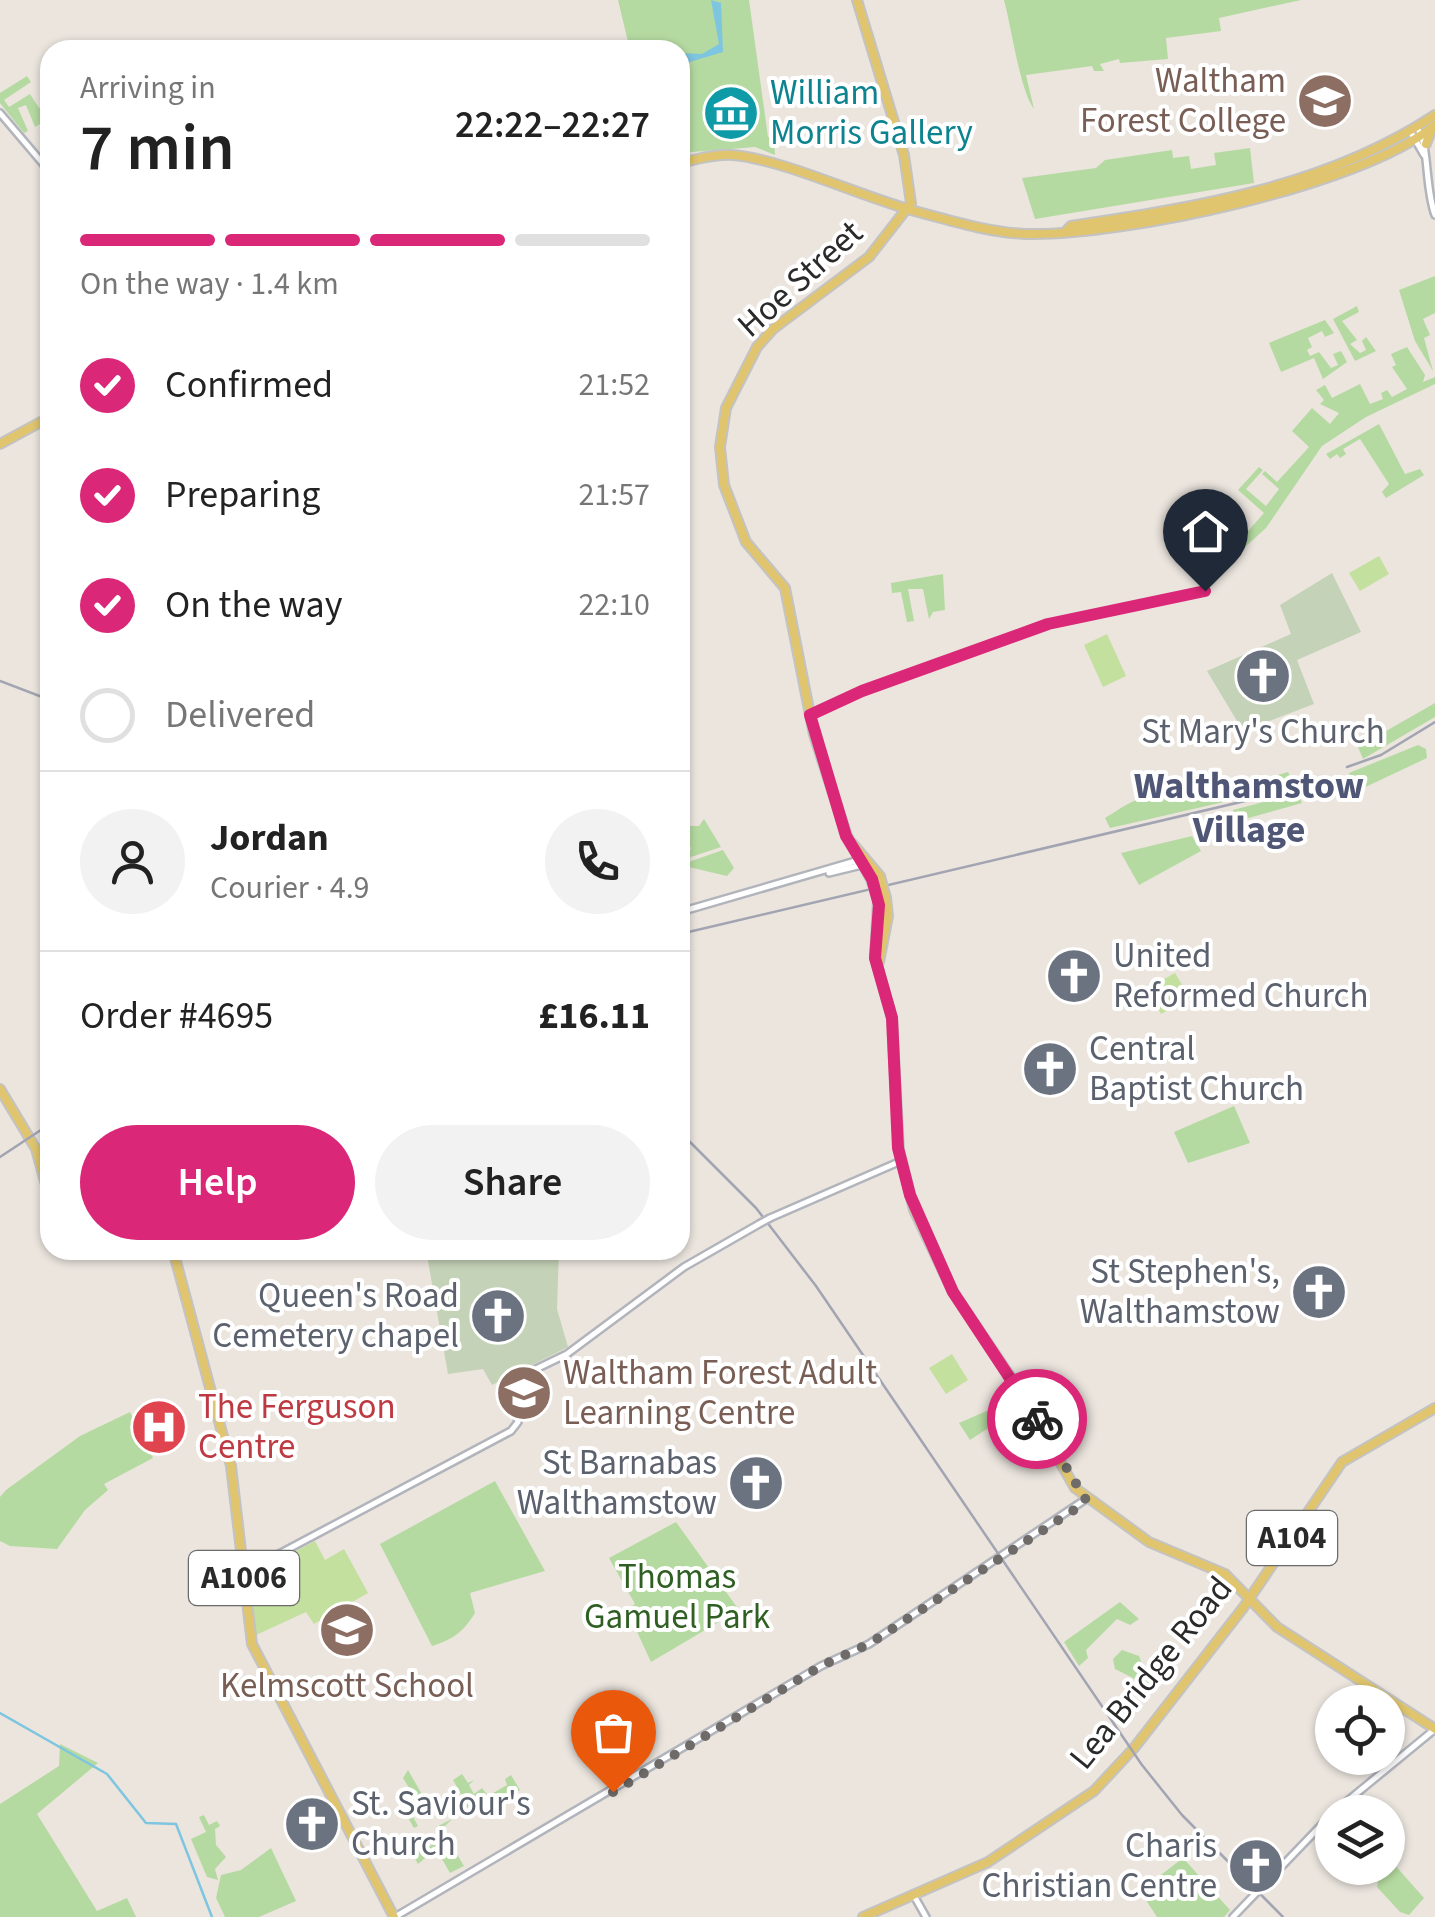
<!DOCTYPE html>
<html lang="en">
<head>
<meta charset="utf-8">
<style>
	:root { --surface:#fff; --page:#f2f2f2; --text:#222; --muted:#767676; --line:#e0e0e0; --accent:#db2777 }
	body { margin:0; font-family:"Source Sans 3",sans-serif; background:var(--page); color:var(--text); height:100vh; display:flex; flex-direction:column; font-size:38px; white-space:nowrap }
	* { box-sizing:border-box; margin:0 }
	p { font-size:32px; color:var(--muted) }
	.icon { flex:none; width:55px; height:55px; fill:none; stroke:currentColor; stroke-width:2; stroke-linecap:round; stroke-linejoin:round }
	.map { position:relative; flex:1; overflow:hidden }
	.details { position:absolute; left:40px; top:40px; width:650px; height:1220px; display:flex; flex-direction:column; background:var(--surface); border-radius:30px; box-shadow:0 2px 8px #0004 }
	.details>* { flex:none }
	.tools { position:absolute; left:1315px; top:1685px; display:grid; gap:20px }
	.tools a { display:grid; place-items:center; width:90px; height:90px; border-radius:50%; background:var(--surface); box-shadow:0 2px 8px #0004; font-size:50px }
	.pin { position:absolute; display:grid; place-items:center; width:85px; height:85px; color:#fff; margin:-102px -42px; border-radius:50% 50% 50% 0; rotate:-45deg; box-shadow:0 0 10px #0007 }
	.pin .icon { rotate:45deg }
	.courier { position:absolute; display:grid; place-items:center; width:100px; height:100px; margin:-50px; border:8px solid #db2777; border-radius:50%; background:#fff; color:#222; box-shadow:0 2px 12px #0007 }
	.head em { font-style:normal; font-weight:600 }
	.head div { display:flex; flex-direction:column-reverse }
	.head { display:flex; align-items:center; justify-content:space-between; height:170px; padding:0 40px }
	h1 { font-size:65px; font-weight:600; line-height:75px }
	.bar { display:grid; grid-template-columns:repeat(4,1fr); gap:15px 10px; align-content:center; height:120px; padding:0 40px }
	.bar i { height:12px; border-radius:8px; background:var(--line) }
	.bar .selected { background:var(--accent) }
	.bar p { grid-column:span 4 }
	.line { display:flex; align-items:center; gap:25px; padding:0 40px; border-top:2px solid var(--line) }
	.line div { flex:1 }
	.round { display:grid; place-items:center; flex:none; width:105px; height:105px; border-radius:52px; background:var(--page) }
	ol { padding:0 40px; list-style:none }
	li { display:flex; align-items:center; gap:30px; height:110px }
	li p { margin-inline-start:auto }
	li .icon { padding:10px; border-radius:50%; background:var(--accent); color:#fff; stroke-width:4 }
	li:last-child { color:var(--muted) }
	li i { width:55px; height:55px; border:5px solid var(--line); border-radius:50% }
	.action { display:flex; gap:20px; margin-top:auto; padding:20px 40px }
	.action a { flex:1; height:115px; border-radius:60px; background:var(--accent); color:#fff; font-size:40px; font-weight:600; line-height:115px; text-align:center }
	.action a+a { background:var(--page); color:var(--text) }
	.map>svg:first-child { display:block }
	.green { fill:#b5daa1 }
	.cemetery { fill:#c4d2b7 }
	.pitch { fill:#c4e09e }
	.water { fill:#7ec5e0 }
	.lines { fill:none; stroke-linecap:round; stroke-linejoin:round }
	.stream { stroke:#7ec5e0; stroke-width:2.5 }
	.tertiary-casing { stroke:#b2b4bc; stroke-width:10 }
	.primary-casing { stroke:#c3c3c3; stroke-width:12 }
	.tertiary { stroke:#fff; stroke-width:5 }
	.primary { stroke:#e0c56e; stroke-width:8 }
	.rail { stroke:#a2a4b2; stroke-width:2.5 }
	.tertiary-bridge-casing { stroke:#b2b4bc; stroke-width:10; stroke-linecap:butt }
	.primary-bridge-casing { stroke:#c3c3c3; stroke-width:12; stroke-linecap:butt }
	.tertiary-bridge { stroke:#fff; stroke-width:5 }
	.primary-bridge { stroke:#e0c56e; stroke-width:8 }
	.done { stroke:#6e6b69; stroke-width:10; stroke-dasharray:0 18 }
	.route { stroke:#db2777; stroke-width:12 }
	.labels { text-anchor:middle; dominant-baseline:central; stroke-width:8; stroke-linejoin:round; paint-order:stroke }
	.shield { fill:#fff; stroke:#6a6a6a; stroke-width:2.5 }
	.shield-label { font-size:32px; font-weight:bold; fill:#2a2a2a }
	.education-label { font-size:35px; fill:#785e54; stroke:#fff; text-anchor:end }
	.culture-label { font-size:35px; fill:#0d838f; stroke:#fff; text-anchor:start }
	.street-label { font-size:35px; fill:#2a2a2a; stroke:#fff }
	.worship-label { font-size:35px; fill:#5b616d; stroke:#fff; text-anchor:end }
	.health-label { font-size:35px; fill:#be3a42; stroke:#fff; text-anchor:start }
	.park-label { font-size:35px; fill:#2f5f23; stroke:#fff }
	.neighbourhood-label { font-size:38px; font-weight:bold; fill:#505776; stroke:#fff }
</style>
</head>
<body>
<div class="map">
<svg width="1435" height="1917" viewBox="0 0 1435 1917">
	<rect width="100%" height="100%" fill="#ebe5de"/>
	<g class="green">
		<path d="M 618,0 L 749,0 L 768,137 L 774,137 L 775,155 L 755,147 L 680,153 L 680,50 L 630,50 Z"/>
		<path d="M 1004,0 L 1301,0 L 1219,18 L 1221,31 L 1166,38 L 1168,59 L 1120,63 L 1119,59 L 1100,64 L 1104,71 L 1094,71 L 1092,66 L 1026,75 L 1034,109 C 1020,91 1012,30 1004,0 Z"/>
		<path d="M 27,76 L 31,82 L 4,100 L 9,107 L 30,94 L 39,108 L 48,104 L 50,118 L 35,127 L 26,105 L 18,108 L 28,131 L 24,133 L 0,103 L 0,93 Z"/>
		<path d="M 1250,148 L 1254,183 L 1035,219 L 1022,178 L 1096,168 L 1105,160 L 1172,150 L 1173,158 L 1189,156 L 1191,169 L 1216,165 L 1214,153 Z"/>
		<path d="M 1435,276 L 1435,313 L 1423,319 L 1430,335 L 1424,338 L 1433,371 L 1415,341 L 1399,290 Z"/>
		<path d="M 1357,306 L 1359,312 L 1342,321 L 1357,340 L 1350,344 L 1360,353 L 1366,350 L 1362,341 L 1366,337 L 1376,351 L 1355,361 L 1333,319 Z"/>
		<path d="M 1325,320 L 1334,333 L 1325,337 L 1322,331 L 1308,338 L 1312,347 L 1307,350 L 1310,356 L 1319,352 L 1331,368 L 1338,365 L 1333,354 L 1341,351 L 1347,362 L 1323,379 L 1314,358 L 1281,372 L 1269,343 Z"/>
		<path d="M 1407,347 L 1425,375 L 1423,382 L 1435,377 L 1435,384 L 1366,417 L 1322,446 L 1266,528 L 1215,574 L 1205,573 L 1186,534 L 1189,525 L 1199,537 L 1209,527 L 1233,548 L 1264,513 L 1238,490 L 1259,467 L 1263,470 L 1246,489 L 1266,506 L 1279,489 L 1262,474 L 1265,471 L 1277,482 L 1309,447 L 1292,431 L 1312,408 L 1330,424 L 1339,413 L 1320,404 L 1324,400 L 1316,390 L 1325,385 L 1332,398 L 1360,384 L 1370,404 L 1383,399 L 1381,393 L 1387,390 L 1392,397 L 1407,389 L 1392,367 L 1396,365 L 1391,354 Z"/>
		<path d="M 1379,424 L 1405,474 L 1420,469 L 1424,475 L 1386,498 L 1382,492 L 1389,484 L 1360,439 L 1343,449 L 1346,454 L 1340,458 L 1337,454 L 1330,459 L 1326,454 Z"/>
		<path d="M 943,574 L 945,610 L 933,612 L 929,619 L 923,589 L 908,589 L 914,621 L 907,622 L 901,592 L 892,593 L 891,583 Z"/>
		<path d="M 1435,703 L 1435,717 L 1363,759 L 1358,747 Z"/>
		<path d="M 1418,745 L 1426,749 L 1427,758 L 1357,791 L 1349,773 Z"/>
		<path d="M 1288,772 L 1294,784 L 1234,801 L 1233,788 Z"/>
		<path d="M 1225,786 L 1224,802 L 1110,828 L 1105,818 C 1121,808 1145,791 1164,794 C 1186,797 1204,799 1225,786 Z"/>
		<path d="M 1298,793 L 1302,803 L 1234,822 L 1233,810 Z"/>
		<path d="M 704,819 L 721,847 L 688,858 L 691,848 L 682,832 L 688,826 L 699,826 Z"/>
		<path d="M 1192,836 L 1201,851 L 1139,885 L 1121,853 Z"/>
		<path d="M 723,850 L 734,868 L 727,876 L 680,865 Z"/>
		<path d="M 1234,1106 L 1250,1143 L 1188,1163 L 1174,1132 Z"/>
		<path d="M 998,1406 L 1005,1417 L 970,1440 L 959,1423 Z"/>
		<path d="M 130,1412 L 153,1458 L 104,1484 L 108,1490 L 85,1510 L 57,1549 L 10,1546 L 0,1541 L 0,1497 L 6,1490 L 80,1436 Z"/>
		<path d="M 495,1481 L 545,1571 L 470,1593 L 475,1613 C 463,1632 454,1639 432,1646 L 380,1544 Z"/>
		<path d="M 676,1522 L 739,1610 L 651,1662 L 627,1610 L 635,1604 L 609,1558 Z"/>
		<path d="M 1120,1602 L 1139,1619 L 1130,1625 L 1117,1619 L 1086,1650 L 1088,1658 L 1079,1666 L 1064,1642 Z"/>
		<path d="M 1122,1650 L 1139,1656 L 1151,1687 L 1115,1669 L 1113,1659 Z"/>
		<path d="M 60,1744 L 98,1763 L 37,1814 L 97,1911 L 127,1898 L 136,1917 L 0,1917 L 0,1804 L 59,1766 Z"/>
		<path d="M 408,1770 L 435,1817 L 430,1819 L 420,1804 L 410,1811 L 418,1826 L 414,1828 L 397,1799 L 411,1791 L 403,1778 Z"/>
		<path d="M 462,1774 L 468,1783 L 474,1780 L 469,1785 L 474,1794 L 482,1788 L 488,1796 L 507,1785 L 505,1779 L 511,1775 L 520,1790 L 491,1807 L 485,1798 L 460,1812 L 457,1807 L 465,1801 L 453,1780 Z"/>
		<path d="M 204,1815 L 209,1825 L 217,1821 L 220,1826 L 215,1829 L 216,1845 L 226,1857 L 215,1869 L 218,1880 L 207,1877 L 191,1839 L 206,1832 L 199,1817 Z"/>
		<path d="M 452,1819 L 442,1829 L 464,1866 L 450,1873 L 438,1852 L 445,1848 L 442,1844 L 418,1864 L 413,1855 L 441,1840 L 436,1827 Z"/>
		<path d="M 271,1848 L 296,1901 L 259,1917 L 225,1917 L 216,1898 L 221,1875 L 241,1870 Z"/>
		<path d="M 1183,1858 L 1230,1910 L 1224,1917 L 1157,1917 L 1140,1891 Z"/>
		<path d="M 1393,1863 L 1424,1898 L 1409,1915 L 1400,1912 L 1377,1887 L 1379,1876 Z"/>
	</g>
	<g class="cemetery">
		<path d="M 1332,573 L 1361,632 L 1297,660 L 1314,704 L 1243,731 L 1207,671 L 1291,634 L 1280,605 Z"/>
		<path d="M 426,1250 L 559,1250 L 557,1309 L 568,1347 L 492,1385 L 483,1369 L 448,1374 Z"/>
	</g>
	<g class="pitch">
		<path d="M 1379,556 L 1389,574 L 1360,591 L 1349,573 Z"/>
		<path d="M 1107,634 L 1126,676 L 1103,687 L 1084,645 Z"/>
		<path d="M 1175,973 L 1190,998 L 1161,1014 L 1146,989 Z"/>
		<path d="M 952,1354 L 968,1380 L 946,1394 L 929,1368 Z"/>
		<path d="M 315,1541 L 325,1560 L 344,1549 L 368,1593 L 314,1624 L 306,1612 L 254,1636 L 249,1576 Z"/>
	</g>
	<path class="water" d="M 711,0 L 721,3 L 723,52 L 680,65 L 680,53 L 702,54 L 719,44 Z"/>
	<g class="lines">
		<path class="stream" d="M 0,1713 L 107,1774 L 146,1823 L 176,1824 L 212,1917"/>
		<g class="tertiary-casing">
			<g id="tertiary">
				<path d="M 0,113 L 50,172"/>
				<path d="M 1410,131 L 1424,155"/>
				<path d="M 1419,131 C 1429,148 1425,188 1435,215"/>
				<path d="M 810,715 L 862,691 L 1045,625 L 1205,591"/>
				<path d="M 829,873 L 866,864"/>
				<path d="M 680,912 L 859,860"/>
				<path d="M 770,1218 L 901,1161"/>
				<path d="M 245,1572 L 511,1431 L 518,1422 L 509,1382 L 567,1354 L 684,1267 L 759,1224"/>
				<path d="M 1334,1812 L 1435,1729"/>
				<path d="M 913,1894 L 926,1917"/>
				<path d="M 395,1917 L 821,1666 L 869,1644 L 1086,1499"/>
				<path d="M 1233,1917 L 1332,1814"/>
			</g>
		</g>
		<g class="primary-casing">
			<g id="primary">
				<path d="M 857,0 L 904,155 L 911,203 L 869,257 L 773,329 L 757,347 L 726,408 L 720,447 L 724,485 L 746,542 L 785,588 L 814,735 L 847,836 L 871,879"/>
				<path d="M 1426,144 L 1432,128"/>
				<path d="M 680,163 C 697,159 715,154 733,155 C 787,160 865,199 922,213 C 955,222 993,233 1027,234 C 1123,236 1361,186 1435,125"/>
				<path d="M 1067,230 L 1071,226 C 1197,207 1326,187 1435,115"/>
				<path d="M 0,444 L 50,417"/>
				<path d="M 853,844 L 880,876"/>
				<path d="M 878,900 L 875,958 L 892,1018 L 899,1150 L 914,1210 L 953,1292 L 1018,1388 L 1075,1488 L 1149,1542 L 1225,1574 L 1277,1627 L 1435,1729"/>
				<path d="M 879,962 L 888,916 L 886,898"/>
				<path d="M 0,1089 L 36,1149 L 50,1199"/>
				<path d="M 173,1250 L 231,1466 L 252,1644 L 394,1917"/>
				<path d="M 863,1917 L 988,1862 L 1094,1791 L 1134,1748 L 1243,1608 L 1342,1462 L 1435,1408"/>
			</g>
		</g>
		<use href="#tertiary" class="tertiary"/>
		<use href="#primary" class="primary"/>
		<g class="rail">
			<path d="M 0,681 L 50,700"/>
			<path d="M 1347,767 L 1381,755 L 1435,722"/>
			<path d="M 680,934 L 1296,789"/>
			<path d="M 680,1132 L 756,1208 L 816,1286 L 1142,1765 L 1182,1815 L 1283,1917"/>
			<path d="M 0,1157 L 50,1124"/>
		</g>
		<g class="tertiary-bridge-casing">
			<path id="tertiary-bridge" d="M 759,1224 L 770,1218"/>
		</g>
		<g class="primary-bridge-casing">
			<g id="primary-bridge">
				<path d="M 880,876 L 886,898"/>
				<path d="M 871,879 L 878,900"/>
			</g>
		</g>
		<use href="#tertiary-bridge" class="tertiary-bridge"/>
		<use href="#primary-bridge" class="primary-bridge"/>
	</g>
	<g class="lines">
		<path class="done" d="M 613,1792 L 821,1666 L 869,1644 L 1080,1506 L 1086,1500 L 1037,1419"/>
		<path class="route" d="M 1037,1419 L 953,1292 L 910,1195 L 898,1148 L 892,1018 L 875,958 L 879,905 L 872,879 L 846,836 L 810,715 L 862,691 L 1048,624 L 1205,591"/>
	</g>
	<defs>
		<g id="university-disc" transform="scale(2.875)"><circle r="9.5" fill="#8d6e63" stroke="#fff"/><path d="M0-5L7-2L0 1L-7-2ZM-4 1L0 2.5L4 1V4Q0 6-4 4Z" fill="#fff"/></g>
		<g id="museum-disc" transform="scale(2.875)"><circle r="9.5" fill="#0f9aa8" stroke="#fff"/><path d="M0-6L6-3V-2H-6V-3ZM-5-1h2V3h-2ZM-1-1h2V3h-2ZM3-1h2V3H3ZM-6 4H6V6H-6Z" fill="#fff"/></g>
		<g id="church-disc" transform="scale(2.875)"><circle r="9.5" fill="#6b7280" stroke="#fff"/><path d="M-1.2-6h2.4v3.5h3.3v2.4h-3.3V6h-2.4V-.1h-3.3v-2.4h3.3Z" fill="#fff"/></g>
		<g id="hospital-disc" transform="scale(2.875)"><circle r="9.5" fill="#e0444e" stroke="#fff"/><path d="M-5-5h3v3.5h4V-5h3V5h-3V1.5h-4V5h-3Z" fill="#fff"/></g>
		<g id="school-disc" transform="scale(2.875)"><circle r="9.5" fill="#8d6e63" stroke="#fff"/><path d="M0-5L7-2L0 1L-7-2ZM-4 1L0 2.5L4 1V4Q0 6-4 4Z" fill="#fff"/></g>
	</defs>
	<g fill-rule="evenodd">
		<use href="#university-disc" x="1325" y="101"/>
		<use href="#museum-disc" x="731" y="113"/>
		<use href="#church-disc" x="1263" y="676"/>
		<use href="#church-disc" x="1074" y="976"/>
		<use href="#church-disc" x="1050" y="1069"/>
		<use href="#church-disc" x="1319" y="1292"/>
		<use href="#church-disc" x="498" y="1316"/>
		<use href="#university-disc" x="524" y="1393"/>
		<use href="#hospital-disc" x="159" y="1427"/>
		<use href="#church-disc" x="756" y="1483"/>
		<use href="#school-disc" x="347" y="1630"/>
		<use href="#church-disc" x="312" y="1824"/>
		<use href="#church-disc" x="1256" y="1866"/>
	</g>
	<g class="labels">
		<g class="shield">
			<rect x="1247" y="1511" width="90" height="54" rx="8"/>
			<rect x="189" y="1551" width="110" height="54" rx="8"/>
		</g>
		<g class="shield-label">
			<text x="1292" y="1538">A104</text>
			<text x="244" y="1578">A1006</text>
		</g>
		<g class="education-label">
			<text x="1286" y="81">Waltham<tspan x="1286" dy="40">Forest College</tspan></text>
			<text x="563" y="1373" text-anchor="start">Waltham Forest Adult<tspan x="563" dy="40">Learning Centre</tspan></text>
			<text x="347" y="1686" text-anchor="middle">Kelmscott School</text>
		</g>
		<g class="culture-label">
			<text x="770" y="93">William<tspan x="770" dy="40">Morris Gallery</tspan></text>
		</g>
		<g class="street-label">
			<text transform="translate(800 279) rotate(-42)">Hoe Street</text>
			<text transform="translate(1151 1673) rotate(-51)">Lea Bridge Road</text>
		</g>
		<g class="worship-label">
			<text x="1263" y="732" text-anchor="middle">St Mary's Church</text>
			<text x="1113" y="956" text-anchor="start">United<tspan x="1113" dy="40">Reformed Church</tspan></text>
			<text x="1089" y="1049" text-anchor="start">Central<tspan x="1089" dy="40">Baptist Church</tspan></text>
			<text x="1280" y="1272">St Stephen's,<tspan x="1280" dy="40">Walthamstow</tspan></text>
			<text x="459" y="1296">Queen's Road<tspan x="459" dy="40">Cemetery chapel</tspan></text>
			<text x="717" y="1463">St Barnabas<tspan x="717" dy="40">Walthamstow</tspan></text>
			<text x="351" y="1804" text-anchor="start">St. Saviour's<tspan x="351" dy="40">Church</tspan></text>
			<text x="1217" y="1846">Charis<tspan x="1217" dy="40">Christian Centre</tspan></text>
		</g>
		<g class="health-label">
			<text x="198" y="1407">The Ferguson<tspan x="198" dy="40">Centre</tspan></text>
		</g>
		<g class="park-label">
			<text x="677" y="1577">Thomas<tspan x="677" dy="40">Gamuel Park</tspan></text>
		</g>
		<g class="neighbourhood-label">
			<text x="1249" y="786">Walthamstow<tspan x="1249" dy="44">Village</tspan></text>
		</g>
	</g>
</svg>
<div class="tools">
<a><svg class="icon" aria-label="locate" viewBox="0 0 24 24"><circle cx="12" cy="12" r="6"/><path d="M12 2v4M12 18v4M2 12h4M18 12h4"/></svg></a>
<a><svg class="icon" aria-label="layers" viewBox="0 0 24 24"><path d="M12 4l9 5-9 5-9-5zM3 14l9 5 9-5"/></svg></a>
</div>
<div class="pin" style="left:613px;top:1792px;background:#ea580c"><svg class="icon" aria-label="bag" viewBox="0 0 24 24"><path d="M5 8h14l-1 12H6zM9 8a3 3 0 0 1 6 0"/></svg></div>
<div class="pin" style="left:1205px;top:591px;background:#1f2937"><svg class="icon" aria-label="home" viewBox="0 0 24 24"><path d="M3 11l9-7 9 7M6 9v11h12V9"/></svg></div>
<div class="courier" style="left:1037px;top:1419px"><svg class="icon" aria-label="bike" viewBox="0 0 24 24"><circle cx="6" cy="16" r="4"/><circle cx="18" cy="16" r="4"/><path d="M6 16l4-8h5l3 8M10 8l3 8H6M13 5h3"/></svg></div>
<section class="details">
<div class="head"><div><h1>7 min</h1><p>Arriving in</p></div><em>22:22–22:27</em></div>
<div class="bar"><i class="selected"></i><i class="selected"></i><i class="selected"></i><i></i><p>On the way · 1.4 km</p></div>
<ol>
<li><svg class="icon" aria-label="check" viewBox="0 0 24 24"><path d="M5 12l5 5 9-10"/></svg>Confirmed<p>21:52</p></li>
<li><svg class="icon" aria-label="check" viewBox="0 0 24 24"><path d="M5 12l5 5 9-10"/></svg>Preparing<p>21:57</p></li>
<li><svg class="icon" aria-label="check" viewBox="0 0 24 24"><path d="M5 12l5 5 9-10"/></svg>On the way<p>22:10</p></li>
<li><i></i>Delivered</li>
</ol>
<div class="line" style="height:180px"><a class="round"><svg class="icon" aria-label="person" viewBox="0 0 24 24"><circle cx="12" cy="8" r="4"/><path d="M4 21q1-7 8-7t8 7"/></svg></a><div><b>Jordan</b><p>Courier · 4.9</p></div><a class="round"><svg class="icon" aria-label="phone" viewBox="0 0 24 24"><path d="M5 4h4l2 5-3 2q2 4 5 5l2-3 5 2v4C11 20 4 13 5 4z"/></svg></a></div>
<div class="line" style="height:130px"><div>Order #4695</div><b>£16.11</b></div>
<div class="action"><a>Help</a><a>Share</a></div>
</section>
</div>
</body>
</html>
